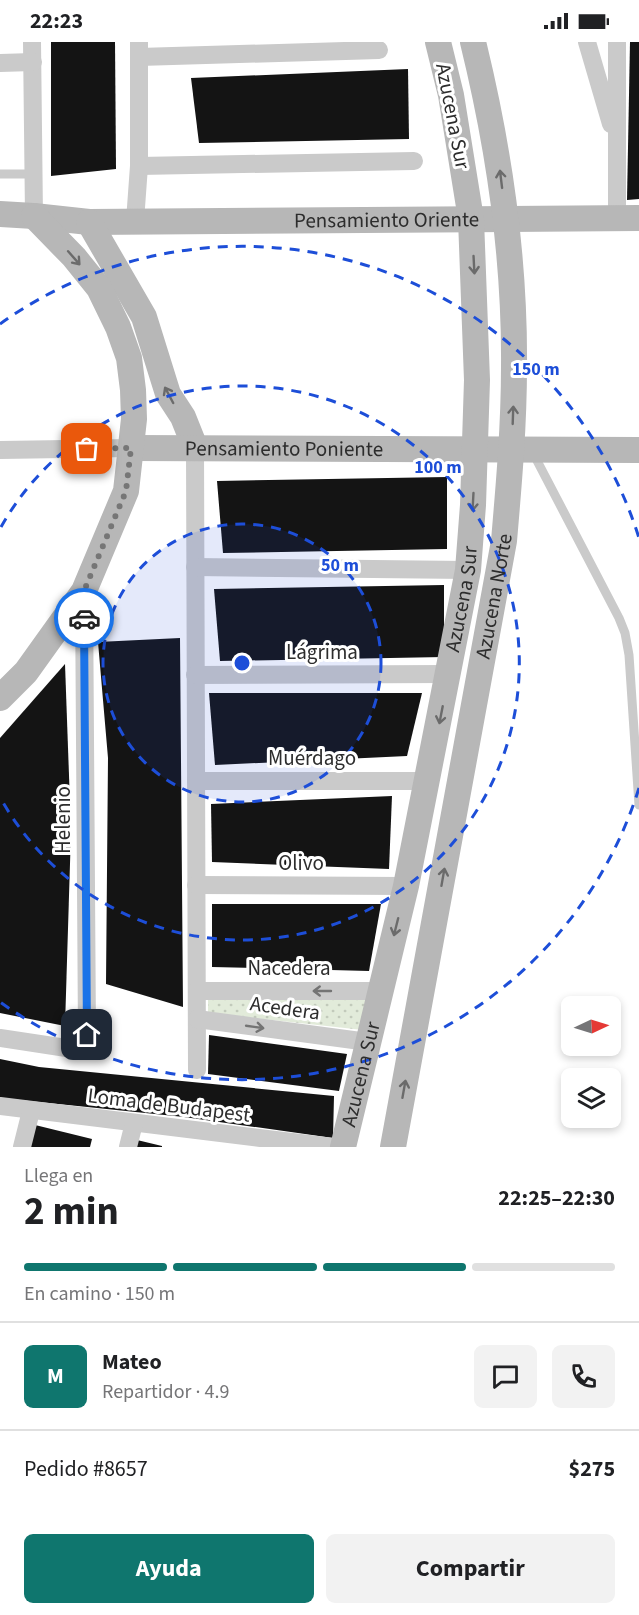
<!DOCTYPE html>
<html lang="es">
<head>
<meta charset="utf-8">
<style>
	:root { --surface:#fff; --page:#f2f2f2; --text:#202124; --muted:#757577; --line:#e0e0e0; --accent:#0f766e }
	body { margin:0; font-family:"Source Sans 3",sans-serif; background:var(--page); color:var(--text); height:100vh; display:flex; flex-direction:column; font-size:22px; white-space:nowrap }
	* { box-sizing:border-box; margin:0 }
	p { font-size:20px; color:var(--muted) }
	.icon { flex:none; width:33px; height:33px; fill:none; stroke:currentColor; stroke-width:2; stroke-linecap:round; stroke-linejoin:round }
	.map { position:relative; height:1105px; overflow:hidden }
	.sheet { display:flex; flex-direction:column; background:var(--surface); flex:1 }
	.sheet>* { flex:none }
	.needle { width:39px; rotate:86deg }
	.fabs { position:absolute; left:561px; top:954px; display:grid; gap:12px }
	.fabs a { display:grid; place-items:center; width:60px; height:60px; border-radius:9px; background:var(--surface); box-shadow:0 3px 9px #0003; font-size:30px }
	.pin { position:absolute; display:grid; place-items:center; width:51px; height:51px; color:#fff; margin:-26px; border-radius:12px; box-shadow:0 3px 9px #0006 }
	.courier { position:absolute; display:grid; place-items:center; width:60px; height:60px; margin:-30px; border:4px solid #1a73e8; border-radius:50%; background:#fff; color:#222; box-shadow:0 2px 8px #0007 }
	.overview em { font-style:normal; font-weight:700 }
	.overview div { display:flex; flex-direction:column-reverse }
	.overview { display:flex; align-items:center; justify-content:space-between; height:102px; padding:0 24px }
	h1 { font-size:39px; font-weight:700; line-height:45px }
	.bar { display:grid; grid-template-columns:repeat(4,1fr); gap:9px 6px; align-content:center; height:72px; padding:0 24px }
	.bar i { height:8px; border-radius:4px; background:var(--line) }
	.bar .on { background:var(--accent) }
	.bar p { grid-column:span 4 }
	.line { display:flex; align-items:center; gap:15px; padding:0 24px; border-top:2px solid var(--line) }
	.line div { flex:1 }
	.round { display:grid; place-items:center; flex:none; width:63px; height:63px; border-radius:9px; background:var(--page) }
	.button { display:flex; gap:12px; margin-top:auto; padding:12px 24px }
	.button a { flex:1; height:69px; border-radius:9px; background:var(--accent); color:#fff; font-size:24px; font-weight:700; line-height:69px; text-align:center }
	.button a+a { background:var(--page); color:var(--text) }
	.status { display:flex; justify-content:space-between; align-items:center; height:42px; padding:0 30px; background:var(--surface); direction:ltr }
	.status svg { height:16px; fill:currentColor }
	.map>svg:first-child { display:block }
	.grass { fill:url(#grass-dots) }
	.building { fill:#141414 }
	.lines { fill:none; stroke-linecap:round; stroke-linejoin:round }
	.lane { stroke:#cacaca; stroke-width:9 }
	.street { stroke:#cacaca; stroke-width:18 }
	.secondary { stroke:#b7b7b7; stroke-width:26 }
	.oneway { stroke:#6b6b6b }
	.oneway2 { stroke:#747474 }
	.done { stroke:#767676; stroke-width:6; stroke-dasharray:0 10.8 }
	.route { stroke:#1a73e8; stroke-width:8 }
	.ring { fill:none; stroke:#1d4ed8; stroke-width:3; stroke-dasharray:10 8 }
	.labels { text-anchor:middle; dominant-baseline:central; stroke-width:6; stroke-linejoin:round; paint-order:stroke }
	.street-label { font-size:21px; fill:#2d2d2d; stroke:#fff }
	.centre { fill:#1d4ed8; stroke:#fff; stroke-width:3 }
	.ring-label { font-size:18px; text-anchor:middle; font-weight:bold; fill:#1d4ed8; stroke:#fff; stroke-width:6; stroke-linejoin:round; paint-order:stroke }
</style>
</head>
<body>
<div class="status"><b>22:23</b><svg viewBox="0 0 49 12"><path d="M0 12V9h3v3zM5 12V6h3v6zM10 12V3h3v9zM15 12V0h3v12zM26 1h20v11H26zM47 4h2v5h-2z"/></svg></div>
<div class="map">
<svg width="639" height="1105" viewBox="0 0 639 1105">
	<defs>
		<pattern id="grass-dots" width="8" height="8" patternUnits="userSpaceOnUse" patternTransform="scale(1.5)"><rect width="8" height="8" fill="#e2ebda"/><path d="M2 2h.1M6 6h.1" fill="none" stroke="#c2cabb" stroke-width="1.8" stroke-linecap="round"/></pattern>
	</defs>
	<rect width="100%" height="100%" fill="#fff"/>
	<path class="grass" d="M 371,955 L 363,988 L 208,971 L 208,956 Z"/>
	<g class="building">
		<path d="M 51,0 L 115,0 L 116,127 L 51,134 Z"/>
		<path d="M 630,0 L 639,0 L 639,157 L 627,158 Z"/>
		<path d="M 408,27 L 409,97 L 199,101 L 191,36 Z"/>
		<path d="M 447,435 L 447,507 L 223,511 L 217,439 Z"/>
		<path d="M 444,543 L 444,615 L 220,619 L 214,547 Z"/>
		<path d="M 180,596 L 183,965 L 106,942 L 108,716 L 98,600 Z"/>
		<path d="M 65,622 L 71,789 L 65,984 L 0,971 L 0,696 Z"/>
		<path d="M 209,651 L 422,651 L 407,714 L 215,723 Z"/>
		<path d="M 392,754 L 389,827 L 212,820 L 211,762 Z"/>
		<path d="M 212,862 L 381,862 L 369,929 L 212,925 Z"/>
		<path d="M 209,993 L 347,1012 L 339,1049 L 208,1032 Z"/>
		<path d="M 0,1017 L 39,1025 L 334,1054 L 333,1096 L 184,1075 L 0,1056 Z"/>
		<path d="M 31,1082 L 92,1097 L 90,1105 L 27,1105 Z"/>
		<path d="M 137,1098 L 162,1104 L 162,1105 L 135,1105 Z"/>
	</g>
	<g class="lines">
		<g class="lane">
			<path d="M 0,132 L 33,132"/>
			<path d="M 533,411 L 619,576 L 625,591 L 629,613 L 639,763"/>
		</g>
		<g class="street">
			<path d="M 32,0 L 34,174"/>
			<path d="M 587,0 L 611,82"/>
			<path d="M 139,15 L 379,8"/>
			<path d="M 0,21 L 33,20"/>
			<path d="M 139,124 L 414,119"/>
			<path d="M 617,176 L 617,0"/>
			<path d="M 135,179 L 139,124 L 139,0"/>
			<path d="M 195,405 L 197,1028"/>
			<path d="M 0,408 L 131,406"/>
			<path d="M 195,525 L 468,528"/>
			<path d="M 195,633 L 449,632"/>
			<path d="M 196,739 L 427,739"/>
			<path d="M 196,843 L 406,844"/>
			<path d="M 197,949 L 380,949"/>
			<path d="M 197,977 L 368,1000"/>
			<path d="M 0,996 L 73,1007 L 84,1006 L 87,993 L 84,549"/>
			<path d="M 0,1064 L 333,1105"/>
			<path d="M 22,1105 L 31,1069"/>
			<path d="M 128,1105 L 134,1081"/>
		</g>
		<g class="secondary">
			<path id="s1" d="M 0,172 L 34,174 L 89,180 L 639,176"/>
			<path d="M 89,180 L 144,275 L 168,352 L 183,375 L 195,405"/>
			<path id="s2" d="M 131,406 L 639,408"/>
			<path d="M 0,656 L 26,630 L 84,549 L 126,449 L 134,377 L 133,348 L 129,316 L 118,285 L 99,246 L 74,215 L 34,174"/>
			<path id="s3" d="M 343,1105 L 406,844 L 468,528 L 473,463 L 477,338 L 471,177 L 451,53 L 438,0"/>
			<path id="s4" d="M 393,1105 L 504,499 C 509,441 514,383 514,325 C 515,216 499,106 473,0"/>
		</g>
	</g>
	<defs><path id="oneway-shaft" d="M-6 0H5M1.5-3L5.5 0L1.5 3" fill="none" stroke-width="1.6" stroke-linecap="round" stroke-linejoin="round" transform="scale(1.5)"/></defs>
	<g class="oneway">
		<use href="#oneway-shaft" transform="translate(501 137) rotate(-97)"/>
		<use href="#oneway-shaft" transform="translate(74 216) rotate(49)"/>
		<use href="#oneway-shaft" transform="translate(474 223) rotate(87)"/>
		<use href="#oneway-shaft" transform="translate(169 353) rotate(-118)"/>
		<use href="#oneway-shaft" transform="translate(513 373) rotate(-88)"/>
		<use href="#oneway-shaft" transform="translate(473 460) rotate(93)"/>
		<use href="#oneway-shaft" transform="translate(441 673) rotate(101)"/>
		<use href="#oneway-shaft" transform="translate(443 835) rotate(-80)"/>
		<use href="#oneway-shaft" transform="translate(396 885) rotate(104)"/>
		<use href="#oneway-shaft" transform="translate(404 1047) rotate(-80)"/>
	</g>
	<g class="oneway2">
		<use href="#oneway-shaft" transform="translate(322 949) rotate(180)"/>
		<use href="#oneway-shaft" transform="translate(255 985) rotate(8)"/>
	</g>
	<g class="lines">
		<path class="done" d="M 84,576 L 84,549 L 126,449 L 131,406 L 87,407"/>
		<path class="route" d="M 84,576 L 87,993"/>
	</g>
	<circle cx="242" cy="621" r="139" fill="#1d4ed8" fill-opacity=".12"/>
	<g class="ring">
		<circle cx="242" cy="621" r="139"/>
		<path d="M1 485A277 277 0 1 1 1 757"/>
		<path d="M639 746A416 416 0 0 1 0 960M0 282A416 416 0 0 1 639 496"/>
	</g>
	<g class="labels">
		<g class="street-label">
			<text transform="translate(453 74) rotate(79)">Azucena Sur</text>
			<text stroke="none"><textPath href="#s1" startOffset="387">Pensamiento Oriente</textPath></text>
			<text stroke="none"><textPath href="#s2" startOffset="153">Pensamiento Poniente</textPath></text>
			<text stroke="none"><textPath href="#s4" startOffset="560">Azucena Norte</textPath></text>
			<text stroke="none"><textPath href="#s3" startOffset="561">Azucena Sur</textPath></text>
			<text x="322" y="610">Lágrima</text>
			<text x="312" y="716">Muérdago</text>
			<text transform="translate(63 778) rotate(-90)">Helenio</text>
			<text x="301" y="821">Olivo</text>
			<text x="289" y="926">Nacedera</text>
			<text transform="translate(285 966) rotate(8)">Acedera</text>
			<text stroke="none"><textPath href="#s3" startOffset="75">Azucena Sur</textPath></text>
			<text transform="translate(169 1063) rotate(7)">Loma de Budapest</text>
		</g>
	</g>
	<circle cx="242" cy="621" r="9" class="centre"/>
	<g class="ring-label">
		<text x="536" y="333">150 m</text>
		<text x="438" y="431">100 m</text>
		<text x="340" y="529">50 m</text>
	</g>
</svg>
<div class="fabs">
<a><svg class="needle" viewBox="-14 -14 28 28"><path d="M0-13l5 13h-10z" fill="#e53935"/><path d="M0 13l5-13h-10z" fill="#757577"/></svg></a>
<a><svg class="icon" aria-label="layers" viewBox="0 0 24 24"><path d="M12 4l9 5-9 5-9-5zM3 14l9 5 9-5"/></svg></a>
</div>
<div class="pin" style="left:87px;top:407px;background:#ea580c"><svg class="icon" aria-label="bag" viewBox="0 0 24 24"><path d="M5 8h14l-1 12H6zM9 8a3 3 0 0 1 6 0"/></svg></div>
<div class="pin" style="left:87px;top:993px;background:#1f2937"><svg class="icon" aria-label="home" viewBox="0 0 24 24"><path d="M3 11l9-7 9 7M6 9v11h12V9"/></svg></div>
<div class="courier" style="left:84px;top:576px"><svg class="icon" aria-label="car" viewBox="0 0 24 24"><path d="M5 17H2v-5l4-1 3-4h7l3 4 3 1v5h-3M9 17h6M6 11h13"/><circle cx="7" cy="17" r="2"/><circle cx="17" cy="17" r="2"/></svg></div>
</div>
<section class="sheet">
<div class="overview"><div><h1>2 min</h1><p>Llega en</p></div><em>22:25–22:30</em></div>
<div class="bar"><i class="on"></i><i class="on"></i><i class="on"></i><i></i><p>En camino · 150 m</p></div>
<div class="line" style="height:108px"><b class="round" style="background:var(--accent);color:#fff">M</b><div><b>Mateo</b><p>Repartidor · 4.9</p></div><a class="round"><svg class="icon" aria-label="chat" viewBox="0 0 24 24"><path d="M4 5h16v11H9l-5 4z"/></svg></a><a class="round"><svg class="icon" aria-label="phone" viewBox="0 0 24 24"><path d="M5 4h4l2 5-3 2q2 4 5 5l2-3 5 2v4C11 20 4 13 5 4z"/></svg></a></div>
<div class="line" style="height:78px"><div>Pedido #8657</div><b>$275</b></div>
<div class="button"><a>Ayuda</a><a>Compartir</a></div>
</section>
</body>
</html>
